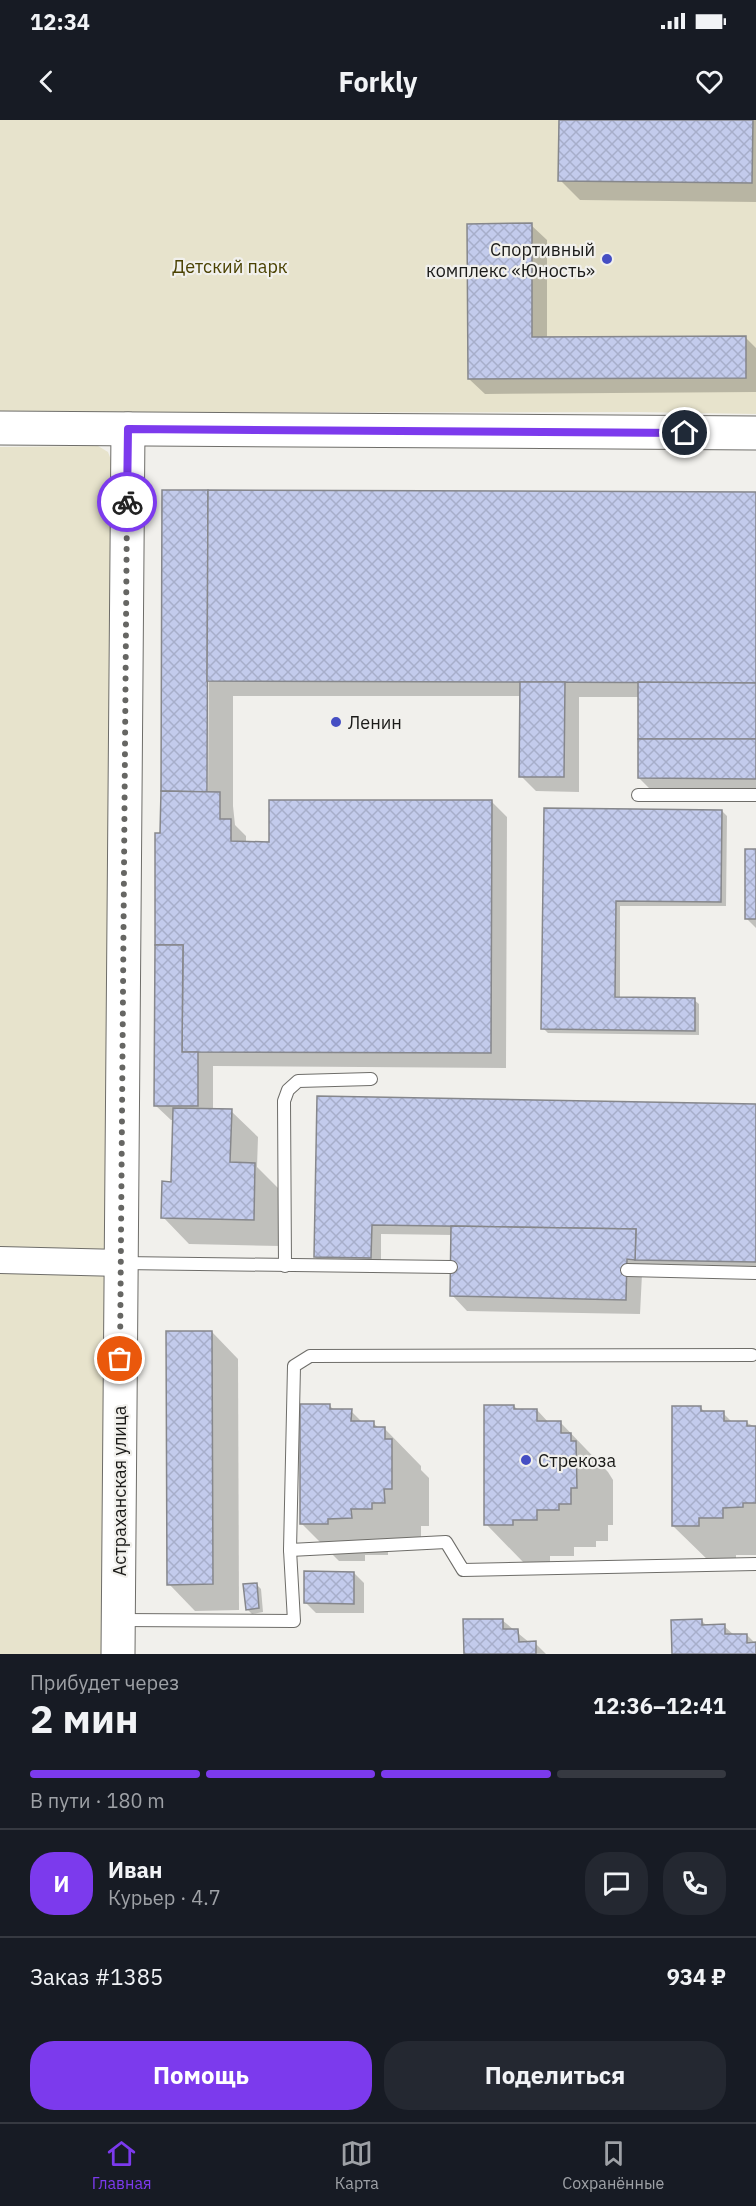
<!DOCTYPE html>
<html lang="ru">
<head>
<meta charset="utf-8">
<style>
	:root { --surface:#171b24; --page:#242831; --text:#f1f3f6; --muted:#9ea1a6; --line:#363941; --accent:#7c3aed }
	body { margin:0; font-family:"IBM Plex Sans",sans-serif; background:var(--page); color:var(--text); height:100vh; display:flex; flex-direction:column; font-size:22px; white-space:nowrap }
	* { box-sizing:border-box; margin:0 }
	p { font-size:20px; color:var(--muted) }
	.icon { flex:none; width:33px; height:33px; fill:none; stroke:currentColor; stroke-width:2; stroke-linecap:round; stroke-linejoin:round }
	.map { position:relative; height:1534px; overflow:hidden }
	.panel { display:flex; flex-direction:column; background:var(--surface); flex:1 }
	.panel>* { flex:none }
	.pin { position:absolute; display:grid; place-items:center; width:51px; height:51px; color:#fff; margin:-26px; border:3px solid #fff; border-radius:50%; box-shadow:0 2px 6px #0007 }
	.courier { position:absolute; display:grid; place-items:center; width:60px; height:60px; margin:-30px; border:4px solid #7c3aed; border-radius:50%; background:#fff; color:#222; box-shadow:0 2px 8px #0007 }
	.headline em { font-style:normal; font-weight:700 }
	.headline div { display:flex; flex-direction:column-reverse }
	.headline { display:flex; align-items:center; justify-content:space-between; height:102px; padding:0 30px }
	h1 { font-size:39px; font-weight:700; line-height:45px }
	.bar { display:grid; grid-template-columns:repeat(4,1fr); gap:9px 6px; align-content:center; height:72px; padding:0 30px }
	.bar i { height:8px; border-radius:4px; background:var(--line) }
	.bar .current { background:var(--accent) }
	.bar p { grid-column:span 4 }
	.line { display:flex; align-items:center; gap:15px; padding:0 30px; border-top:2px solid var(--line) }
	.line div { flex:1 }
	.round { display:grid; place-items:center; flex:none; width:63px; height:63px; border-radius:24px; background:var(--page) }
	.action { display:flex; gap:12px; margin-top:auto; padding:12px 30px }
	.action a { flex:1; height:69px; border-radius:24px; background:var(--accent); color:#fff; font-size:24px; font-weight:700; line-height:69px; text-align:center }
	.action a+a { background:var(--page); color:var(--text) }
	.status { display:flex; justify-content:space-between; align-items:center; height:42px; padding:0 30px; background:var(--surface); direction:ltr }
	.status svg { height:16px; fill:currentColor }
	header { display:flex; justify-content:space-between; align-items:center; height:78px; padding:0 30px; background:var(--surface); font-size:27px; font-weight:700 }
	.dock { display:flex; justify-content:space-around; align-items:center; height:84px; border-top:2px solid var(--line); background:var(--surface); font-size:16px; color:var(--muted) }
	.dock a { display:grid; justify-items:center; gap:3px }
	.dock .current { color:var(--accent) }
	.map>svg:first-child { display:block }
	.park { fill:#e7e3cc }
	.shadow { fill:#0003; fill-rule:evenodd }
	.building { fill:url(#building-cross-hatch); stroke:#86878b; stroke-width:1.5 }
	.lines { fill:none; stroke-linecap:round; stroke-linejoin:round }
	.lane-casing { stroke:#6e6d69; stroke-width:14 }
	.street-casing { stroke:#6e6d69; stroke-width:28 }
	.secondary-casing { stroke:#6e6d69; stroke-width:35 }
	.lane { stroke:#fff; stroke-width:12 }
	.street { stroke:#fff; stroke-width:26 }
	.secondary { stroke:#fff; stroke-width:33 }
	.done { stroke:#666663; stroke-width:6; stroke-dasharray:0 10.8 }
	.route { stroke:#7c3aed; stroke-width:8 }
	.poi-dot { fill:#454ec3; stroke:#f1f0ec; stroke-width:2 }
	.labels { text-anchor:middle; dominant-baseline:central; stroke-width:4.5; stroke-linejoin:round; paint-order:stroke }
	.poi-label { font-size:18px; fill:#1b1b19; stroke:#f1f0ec; text-anchor:start }
	.park-label { font-size:18px; fill:#4b4203; stroke:#f1f0ec }
	.street-label { font-size:18px; fill:#1b1b19; stroke:#f1f0ec }
</style>
</head>
<body>
<div class="status"><b>12:34</b><svg viewBox="0 0 49 12"><path d="M0 12V9h3v3zM5 12V6h3v6zM10 12V3h3v9zM15 12V0h3v12zM26 1h20v11H26zM47 4h2v5h-2z"/></svg></div>
<header><svg class="icon" aria-label="back" viewBox="0 0 24 24"><path d="M15 5l-7 7 7 7"/></svg>Forkly<svg class="icon" aria-label="heart" viewBox="0 0 24 24"><path d="M12 20l-8-8c-3-5 5-10 8-4 3-6 11-1 8 4z"/></svg></header>
<div class="map">
<svg width="756" height="1534" viewBox="0 0 756 1534">
	<defs>
		<pattern id="building-cross-hatch" width="8" height="8" patternUnits="userSpaceOnUse" patternTransform="scale(1.5)"><rect width="8" height="8" fill="#c3cbec"/><path d="M0 0l8 8M0 8l8-8" fill="none" stroke="#a7aeca"/></pattern>
	</defs>
	<rect width="100%" height="100%" fill="#f1f0ec"/>
	<g class="park">
		<path d="M 0,0 L 756,0 L 756,294 L 638,292 L 0,293 Z"/>
		<path d="M 98,326 L 108,332 L 113,345 L 101,1534 L 0,1534 L 0,327 Z"/>
	</g>
	<g class="shadow">
		<path d="M 561,0 L 756,0 L 756,82 L 580,80 L 560,60 Z"/>
		<path d="M 531,105 L 547,120 L 547,219 L 745,217 L 756,228 L 756,272 L 485,274 L 469,259 Z"/>
		<path d="M 164,372 L 756,373 L 756,673 L 654,673 L 639,658 L 640,577 L 579,577 L 579,672 L 536,671 L 521,656 L 521,576 L 233,576 L 233,686 L 235,705 L 246,716 L 246,723 L 270,723 L 492,682 L 507,697 L 506,948 L 213,946 L 213,991 L 231,991 L 258,1017 L 257,1047 L 281,1071 L 280,1126 L 189,1124 L 163,1097 L 173,1063 L 174,1000 L 171,1000 L 155,985 L 162,714 ZM 210,390 L 208,679 L 205,679 Z"/>
		<path d="M 546,690 L 722,691 L 727,696 L 726,786 L 620,786 L 620,879 L 694,880 L 699,884 L 699,915 L 548,913 L 543,908 Z"/>
		<path d="M 756,731 L 756,808 L 747,799 Z"/>
		<path d="M 318,977 L 756,985 L 756,1151 L 642,1154 L 640,1194 L 467,1191 L 452,1175 L 453,1115 L 381,1114 L 381,1148 L 325,1147 L 315,1137 Z"/>
		<path d="M 212,1212 L 238,1239 L 239,1490 L 195,1491 L 169,1464 Z"/>
		<path d="M 330,1286 L 335,1291 L 351,1291 L 363,1303 L 373,1303 L 379,1308 L 384,1308 L 421,1346 L 421,1350 L 429,1358 L 429,1406 L 421,1406 L 421,1420 L 388,1426 L 388,1435 L 365,1435 L 365,1441 L 339,1441 L 302,1404 Z"/>
		<path d="M 514,1286 L 518,1290 L 537,1290 L 549,1303 L 561,1303 L 608,1352 L 613,1360 L 613,1405 L 608,1405 L 608,1421 L 596,1421 L 596,1427 L 574,1427 L 574,1436 L 550,1436 L 550,1442 L 523,1442 L 486,1404 Z"/>
		<path d="M 701,1288 L 706,1293 L 723,1293 L 733,1303 L 747,1303 L 756,1307 L 756,1435 L 736,1435 L 736,1443 L 711,1443 L 673,1406 Z"/>
		<path d="M 354,1453 L 364,1463 L 364,1493 L 316,1493 L 306,1483 Z"/>
		<path d="M 256,1464 L 261,1469 L 263,1492 L 252,1494 L 247,1489 Z"/>
		<path d="M 502,1500 L 530,1523 L 535,1523 L 546,1534 L 466,1534 L 465,1501 Z"/>
		<path d="M 672,1501 L 702,1501 L 707,1506 L 724,1506 L 734,1515 L 747,1515 L 756,1524 L 756,1534 L 673,1534 Z"/>
	</g>
	<g class="building">
		<path d="M 559,0 L 753,0 L 752,63 L 558,61 Z"/>
		<path d="M 532,103 L 532,217 L 746,216 L 746,258 L 468,259 L 467,104 Z"/>
		<path d="M 162,370 L 208,370 L 207,672 L 161,671 Z"/>
		<path d="M 208,370 L 756,372 L 756,563 L 207,561 Z"/>
		<path d="M 520,562 L 565,562 L 564,657 L 519,657 Z"/>
		<path d="M 638,562 L 756,563 L 756,619 L 638,619 Z"/>
		<path d="M 638,619 L 756,619 L 756,659 L 638,658 Z"/>
		<path d="M 161,671 L 220,672 L 220,699 L 231,699 L 231,721 L 269,722 L 269,680 L 492,680 L 491,933 L 182,932 L 183,825 L 155,825 L 155,713 L 160,713 Z"/>
		<path d="M 544,688 L 722,690 L 721,782 L 616,781 L 615,877 L 695,878 L 695,911 L 541,909 Z"/>
		<rect x="745" y="729" width="11" height="70"/>
		<path d="M 155,825 L 183,825 L 182,932 L 198,932 L 198,986 L 154,986 Z"/>
		<path d="M 317,976 L 756,984 L 756,1142 L 635,1140 L 636,1109 L 372,1105 L 371,1138 L 314,1137 Z"/>
		<path d="M 173,988 L 232,989 L 230,1042 L 255,1043 L 254,1100 L 161,1098 L 162,1061 L 171,1062 Z"/>
		<path d="M 451,1106 L 636,1109 L 635,1140 L 627,1139 L 626,1180 L 450,1176 Z"/>
		<path d="M 166,1211 L 212,1211 L 213,1464 L 167,1465 Z"/>
		<path d="M 300,1284 L 330,1284 L 330,1289 L 352,1289 L 351,1301 L 374,1301 L 374,1307 L 385,1307 L 385,1319 L 392,1319 L 392,1369 L 384,1369 L 385,1383 L 372,1383 L 372,1389 L 351,1389 L 352,1398 L 328,1399 L 328,1404 L 300,1404 Z"/>
		<path d="M 484,1285 L 514,1285 L 514,1289 L 537,1289 L 537,1301 L 561,1301 L 561,1313 L 571,1313 L 571,1321 L 576,1321 L 577,1368 L 571,1368 L 571,1384 L 559,1384 L 559,1390 L 537,1390 L 537,1400 L 513,1400 L 513,1405 L 484,1405 Z"/>
		<path d="M 672,1286 L 701,1286 L 701,1291 L 724,1291 L 724,1301 L 747,1301 L 747,1306 L 756,1306 L 756,1383 L 743,1383 L 743,1387 L 723,1388 L 723,1398 L 699,1398 L 699,1406 L 672,1406 Z"/>
		<path d="M 304,1451 L 354,1452 L 354,1484 L 304,1483 Z"/>
		<path d="M 257,1463 L 259,1488 L 246,1490 L 243,1464 Z"/>
		<path d="M 463,1499 L 503,1499 L 503,1509 L 518,1509 L 519,1522 L 536,1521 L 536,1534 L 464,1534 Z"/>
		<path d="M 702,1499 L 702,1505 L 725,1504 L 725,1514 L 747,1514 L 747,1523 L 756,1522 L 756,1534 L 672,1534 L 671,1500 Z"/>
	</g>
	<g class="lines">
		<g class="lane-casing">
			<g id="lane">
				<path d="M 638,675 L 756,675"/>
				<path d="M 122,1143 L 451,1147"/>
				<path d="M 285,1146 L 284,981 L 288,970 L 298,961 L 371,959"/>
				<path d="M 627,1150 L 756,1153"/>
				<path d="M 290,1430 L 446,1422 L 463,1450 L 756,1444"/>
				<path d="M 120,1500 L 294,1501 L 290,1430 L 294,1246 L 310,1236 L 752,1235"/>
			</g>
		</g>
		<g class="street-casing">
			<path id="street" d="M 0,1140 L 121,1143"/>
		</g>
		<g class="secondary-casing">
			<g id="secondary">
				<path d="M 0,308 L 756,313"/>
				<path d="M 118,1534 L 128,309"/>
			</g>
		</g>
		<use href="#lane" class="lane"/>
		<use href="#street" class="street"/>
		<use href="#secondary" class="secondary"/>
	</g>
	<g class="lines">
		<path class="done" d="M 120,1239 L 127,382"/>
		<path class="route" d="M 127,382 L 128,309 L 685,313"/>
	</g>
	<g class="poi-dot">
		<circle cx="607" cy="139" r="6"/>
		<circle cx="336" cy="602" r="6"/>
		<circle cx="526" cy="1340" r="6"/>
	</g>
	<g class="labels">
		<g class="poi-label">
			<text x="595" y="129" text-anchor="end">Спортивный<tspan x="595" dy="21">комплекс «Юность»</tspan></text>
			<text x="348" y="602">Ленин</text>
			<text x="538" y="1340">Стрекоза</text>
		</g>
		<g class="park-label">
			<text x="230" y="146">Детский парк</text>
		</g>
		<g class="street-label">
			<text transform="translate(119 1371) rotate(-90)">Астраханская улица</text>
		</g>
	</g>
</svg>
<div class="pin" style="left:120px;top:1239px;background:#ea580c"><svg class="icon" aria-label="bag" viewBox="0 0 24 24"><path d="M5 8h14l-1 12H6zM9 8a3 3 0 0 1 6 0"/></svg></div>
<div class="pin" style="left:685px;top:313px;background:#1f2937"><svg class="icon" aria-label="home" viewBox="0 0 24 24"><path d="M3 11l9-7 9 7M6 9v11h12V9"/></svg></div>
<div class="courier" style="left:127px;top:382px"><svg class="icon" aria-label="bike" viewBox="0 0 24 24"><circle cx="6" cy="16" r="4"/><circle cx="18" cy="16" r="4"/><path d="M6 16l4-8h5l3 8M10 8l3 8H6M13 5h3"/></svg></div>
</div>
<section class="panel">
<div class="headline"><div><h1>2 мин</h1><p>Прибудет через</p></div><em>12:36–12:41</em></div>
<div class="bar"><i class="current"></i><i class="current"></i><i class="current"></i><i></i><p>В пути · 180 m</p></div>
<div class="line" style="height:108px"><b class="round" style="background:var(--accent);color:#fff">И</b><div><b>Иван</b><p>Курьер · 4.7</p></div><a class="round"><svg class="icon" aria-label="chat" viewBox="0 0 24 24"><path d="M4 5h16v11H9l-5 4z"/></svg></a><a class="round"><svg class="icon" aria-label="phone" viewBox="0 0 24 24"><path d="M5 4h4l2 5-3 2q2 4 5 5l2-3 5 2v4C11 20 4 13 5 4z"/></svg></a></div>
<div class="line" style="height:78px"><div>Заказ #1385</div><b>934 ₽</b></div>
<div class="action"><a>Помощь</a><a>Поделиться</a></div>
</section>
<nav class="dock">
<a class="current"><svg class="icon" aria-label="home" viewBox="0 0 24 24"><path d="M3 11l9-7 9 7M6 9v11h12V9"/></svg>Главная</a>
<a><svg class="icon" aria-label="map" viewBox="0 0 24 24"><path d="M3 6l6-2 6 2 6-2v14l-6 2-6-2-6 2zM9 4v14M15 6v14"/></svg>Карта</a>
<a><svg class="icon" aria-label="saved" viewBox="0 0 24 24"><path d="M7 4h10v16l-5-4-5 4z"/></svg>Сохранённые</a>
</nav>
</body>
</html>
